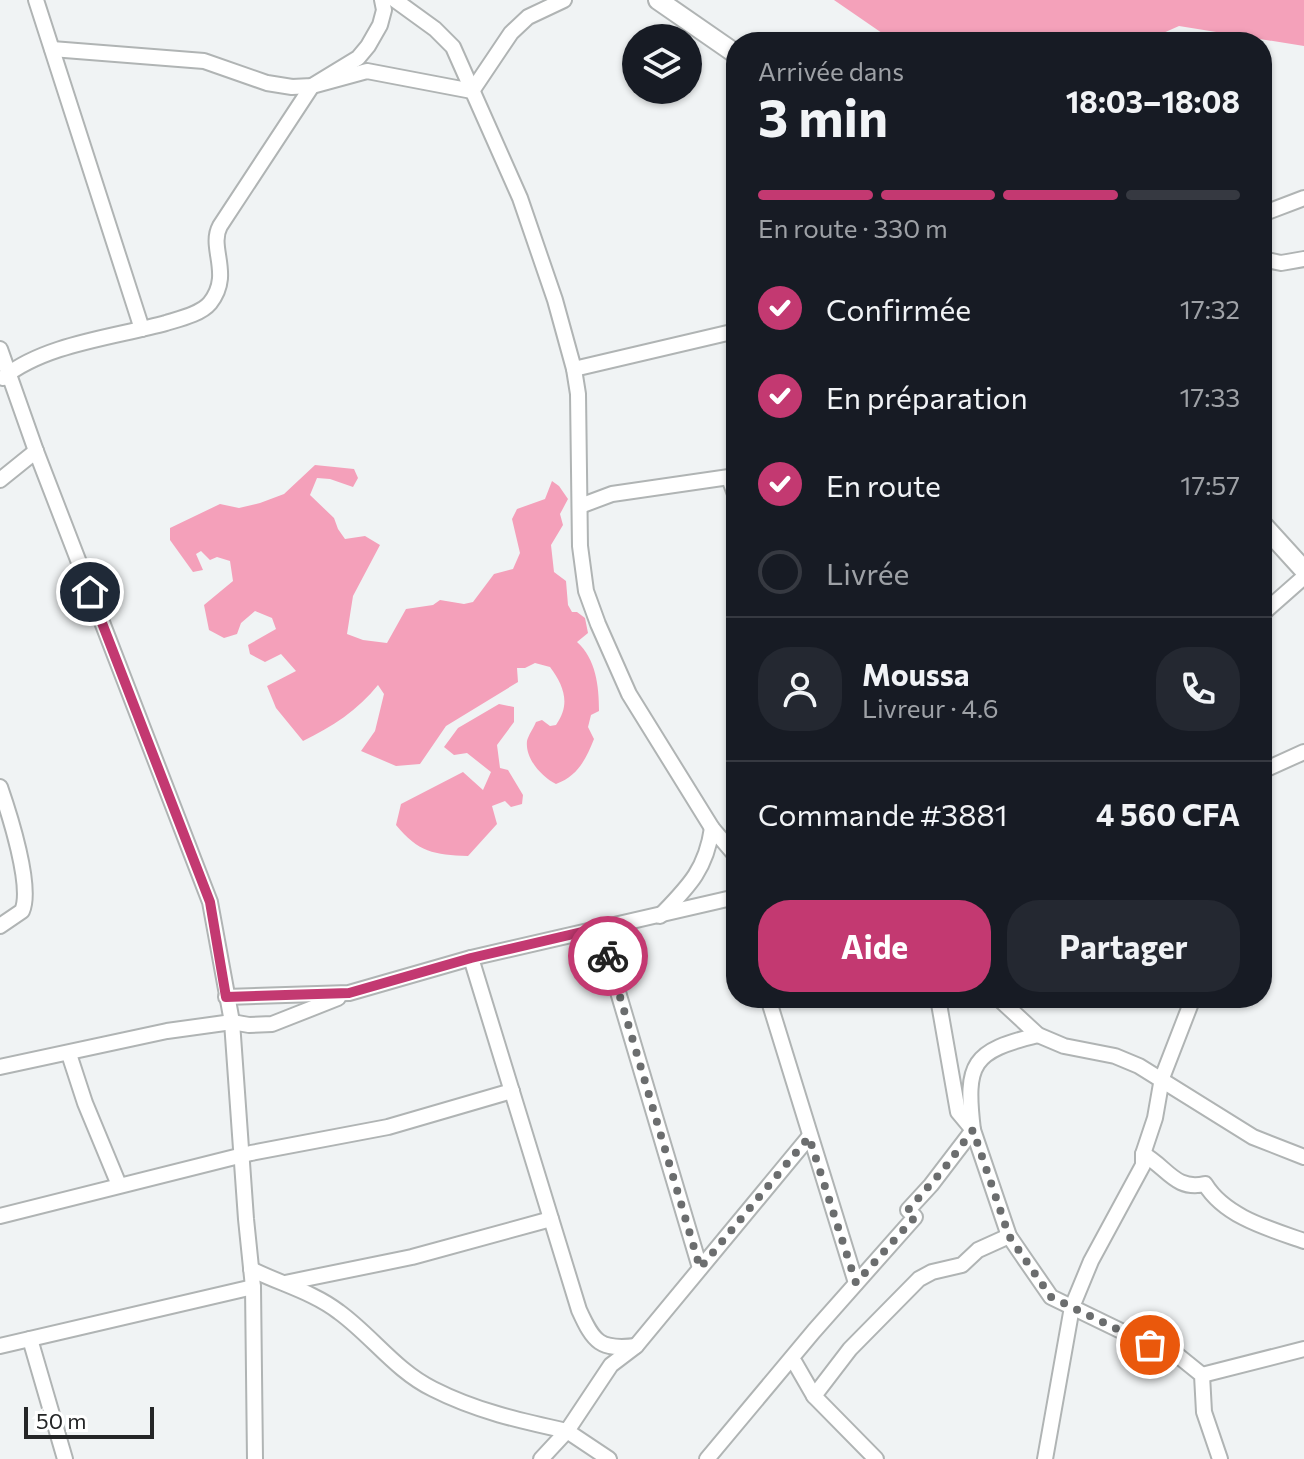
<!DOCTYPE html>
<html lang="fr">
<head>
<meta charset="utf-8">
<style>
	:root { --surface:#171b24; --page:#242831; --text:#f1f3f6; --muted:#9ea1a6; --line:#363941; --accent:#c33971 }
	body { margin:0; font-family:Commissioner,sans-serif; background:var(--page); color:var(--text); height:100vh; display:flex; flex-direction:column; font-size:30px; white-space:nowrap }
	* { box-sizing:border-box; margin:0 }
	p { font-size:26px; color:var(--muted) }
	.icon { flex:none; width:44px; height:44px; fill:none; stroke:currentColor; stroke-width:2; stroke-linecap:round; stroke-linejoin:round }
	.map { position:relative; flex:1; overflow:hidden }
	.panel { position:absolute; left:726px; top:32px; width:546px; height:976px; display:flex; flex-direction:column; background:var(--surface); border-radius:32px; box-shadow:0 2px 6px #0004 }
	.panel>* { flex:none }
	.fabs { position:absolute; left:622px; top:24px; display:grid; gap:16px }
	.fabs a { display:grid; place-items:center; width:80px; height:80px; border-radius:50%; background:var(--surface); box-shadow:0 2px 6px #0004; font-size:40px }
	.scale { position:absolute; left:24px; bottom:20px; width:130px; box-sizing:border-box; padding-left:8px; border:4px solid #242526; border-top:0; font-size:22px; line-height:28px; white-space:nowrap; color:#242526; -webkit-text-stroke:6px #fff; paint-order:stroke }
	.pin { position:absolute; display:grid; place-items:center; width:68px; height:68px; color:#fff; margin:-34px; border:4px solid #fff; border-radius:50%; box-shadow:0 2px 8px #0007 }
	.courier { position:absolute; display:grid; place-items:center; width:80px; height:80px; margin:-40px; border:6px solid #c33971; border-radius:50%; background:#fff; color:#222; box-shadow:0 2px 10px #0007 }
	.headline em { font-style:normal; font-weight:700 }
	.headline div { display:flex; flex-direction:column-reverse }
	.headline { display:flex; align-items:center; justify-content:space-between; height:136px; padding:0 32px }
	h1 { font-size:52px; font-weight:700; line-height:60px }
	.bar { display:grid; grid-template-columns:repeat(4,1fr); gap:12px 8px; align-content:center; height:96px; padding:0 32px }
	.bar i { height:10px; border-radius:6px; background:var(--line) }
	.bar .selected { background:var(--accent) }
	.bar p { grid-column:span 4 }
	.line { display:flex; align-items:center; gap:20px; padding:0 32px; border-top:2px solid var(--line) }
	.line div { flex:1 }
	.round { display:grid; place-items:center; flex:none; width:84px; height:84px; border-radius:32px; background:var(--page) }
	ol { padding:0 32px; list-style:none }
	li { display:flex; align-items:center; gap:24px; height:88px }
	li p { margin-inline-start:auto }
	li .icon { padding:8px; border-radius:50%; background:var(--accent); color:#fff; stroke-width:4 }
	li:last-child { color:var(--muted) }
	li i { width:44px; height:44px; border:4px solid var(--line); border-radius:50% }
	.action { display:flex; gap:16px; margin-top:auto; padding:16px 32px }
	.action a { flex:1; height:92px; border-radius:32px; background:var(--accent); color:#fff; font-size:32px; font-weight:700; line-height:92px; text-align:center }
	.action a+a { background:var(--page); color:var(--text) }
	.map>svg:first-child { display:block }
	.forest { fill:#f4a1ba }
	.water { fill:#f4a0ba }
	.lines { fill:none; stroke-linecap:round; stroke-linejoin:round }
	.minor-casing { stroke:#b0b4b4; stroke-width:18 }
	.tertiary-casing { stroke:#b0b4b4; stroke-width:22 }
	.minor { stroke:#fff; stroke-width:14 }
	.tertiary { stroke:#fff; stroke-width:18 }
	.done { stroke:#6b6d6e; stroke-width:8; stroke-dasharray:0 14.4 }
	.route { stroke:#c33971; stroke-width:10 }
</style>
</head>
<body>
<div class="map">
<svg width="1304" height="1459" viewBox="0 0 1304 1459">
	<rect width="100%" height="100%" fill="#f0f3f4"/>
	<path class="forest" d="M 834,0 L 1304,0 L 1304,46 L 1179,26 L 1143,42 L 895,42 Z"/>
	<g class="water">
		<path d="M 315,465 L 354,469 L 358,478 L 353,487 L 330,479 L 317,478 L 310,495 L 334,518 L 338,529 L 345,539 L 365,536 L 380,545 L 353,596 L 347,634 L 363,640 L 387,643 L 406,609 L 433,605 L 440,600 L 464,604 L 473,602 L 494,574 L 513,569 L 520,553 L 512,519 L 517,509 L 545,499 L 552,481 L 559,486 L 568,499 L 560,514 L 563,525 L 551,545 L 554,572 L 566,581 L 568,605 L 572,612 L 577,612 L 585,618 L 588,633 L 577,642 C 596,659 599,686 599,711 L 591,715 L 588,727 L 594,739 C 586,759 578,776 556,784 C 542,777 525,759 527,741 C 528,736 534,727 536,722 L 542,720 L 550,726 L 556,725 C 571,704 564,686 550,667 L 535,663 L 525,668 L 517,668 L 518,682 L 446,726 L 420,764 L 396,766 L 361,751 L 375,731 L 384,694 L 378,685 C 358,710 332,727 303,741 L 276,708 L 267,686 L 296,671 L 281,654 L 265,662 L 250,654 L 248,645 L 276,629 L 272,618 L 255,611 L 241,623 L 237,634 L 224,638 L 209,630 L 204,605 L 233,581 L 230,561 L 217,557 L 210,560 L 201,551 L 196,554 L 203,570 L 193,572 L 170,540 L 170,528 L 220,504 L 239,508 L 260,503 L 284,494 Z"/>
		<path d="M 499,704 L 514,707 L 514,722 L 497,745 L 500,768 L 508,770 L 523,795 L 522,804 L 511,807 L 505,801 L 492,806 L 497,824 L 468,856 C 434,855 418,852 396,825 L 401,804 L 463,772 L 483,790 L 491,772 L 467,753 L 454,755 L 444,747 L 458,728 Z"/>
	</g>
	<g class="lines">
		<g class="minor-casing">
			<g id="minor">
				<path d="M 36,0 L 142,329"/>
				<path d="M 395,0 L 435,29 L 453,47 L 520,198 L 555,300 L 574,369 L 578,394 L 580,546 L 586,591 L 598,624 L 629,694 L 712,828 L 736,856"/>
				<path d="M 52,49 L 204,61 L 267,83 L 292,87 L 312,86 L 367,71 L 472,91 L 511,33 L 528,17 L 564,0"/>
				<path d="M 1262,214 L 1304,198"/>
				<path d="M 1262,259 L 1281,263 L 1304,259"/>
				<path d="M 0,349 L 36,451 L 210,902 L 232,1022 L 246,1219 L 253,1287 L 255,1459"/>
				<path d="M 574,369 L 736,331"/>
				<path d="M 3,378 C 44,344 115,337 166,323 C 179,319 201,314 210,303 C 233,274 208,248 220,226 L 312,86 L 358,58 L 368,46 L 380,25 L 384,10 L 382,0"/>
				<path d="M 729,478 L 736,497"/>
				<path d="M 0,480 L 36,451"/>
				<path d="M 580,506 L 612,494 L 736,476"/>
				<path d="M 1262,614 L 1304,577"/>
				<path d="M 1262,771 L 1304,752"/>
				<path d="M 0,787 C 9,813 33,887 22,911 L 0,926"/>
				<path d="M 660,916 C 688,887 706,870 712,828"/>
				<path d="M 599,928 L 700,1268"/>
				<path d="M 471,958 L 579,1310 C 594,1343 600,1350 636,1346"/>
				<path d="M 226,997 L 349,993 L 471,958 L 736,897"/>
				<path d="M 768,998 L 856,1283"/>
				<path d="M 938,998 L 958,1112 L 973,1130 L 1009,1236 L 1022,1255 L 1051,1297 L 1150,1345 L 1176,1354 L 1202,1375 L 1204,1412 L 1220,1459"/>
				<path d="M 998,998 L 1038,1035 L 1064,1046 L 1115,1056 L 1139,1066 L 1253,1137 L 1304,1157"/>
				<path d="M 69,1054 L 85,1103 L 119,1185"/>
				<path d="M 0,1067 L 167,1031 L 232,1022 L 249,1025 L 272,1024 L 338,998"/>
				<path d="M 1143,1154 C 1167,1167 1175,1191 1205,1184 C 1225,1217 1270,1229 1304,1241"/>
				<path d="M 0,1216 L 251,1153 L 388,1127 L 512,1091"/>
				<path d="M 251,1269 C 281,1284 313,1292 339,1312 C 372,1336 396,1371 433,1389 C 476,1411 521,1421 567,1431"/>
				<path d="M 285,1283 L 412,1257 L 551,1219"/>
				<path d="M 30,1339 L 65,1459"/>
				<path d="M 0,1346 L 253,1287"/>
				<path d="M 791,1360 L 795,1363 L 814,1396"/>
				<path d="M 1202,1375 L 1304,1349"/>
				<path d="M 541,1459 L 567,1431"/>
				<path d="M 609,1459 L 567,1431 L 611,1365 L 636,1346 L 809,1137"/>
				<path d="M 707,1459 L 814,1331 L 915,1217 L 908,1210 L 931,1185 L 973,1130 C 965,1063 972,1051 1038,1035"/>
				<path d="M 876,1459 L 814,1396 L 850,1349 L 919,1279 L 932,1272 L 962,1265 L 978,1250 L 1009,1236"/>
				<path d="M 1045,1459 L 1072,1307 L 1091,1261 L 1143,1165 L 1143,1154 L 1155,1118 L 1162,1078 L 1193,998"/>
			</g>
		</g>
		<g class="tertiary-casing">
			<g id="tertiary">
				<path d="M 658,0 L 736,54"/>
				<path d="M 1262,524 L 1304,570"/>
			</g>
		</g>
		<use href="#minor" class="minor"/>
		<use href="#tertiary" class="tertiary"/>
	</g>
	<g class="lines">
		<path class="done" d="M 608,956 L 700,1268 L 809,1137 L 856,1283 L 915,1217 L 908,1210 L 943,1170 L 973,1130 L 1009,1236 L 1051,1297 L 1150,1345"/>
		<path class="route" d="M 90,592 L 210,902 L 226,997 L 349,993 L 471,958 L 599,928 L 608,956"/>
	</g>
</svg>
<div class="fabs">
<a><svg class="icon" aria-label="layers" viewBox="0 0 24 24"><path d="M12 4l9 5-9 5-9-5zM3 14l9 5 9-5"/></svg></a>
</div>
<div class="scale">50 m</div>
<div class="pin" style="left:1150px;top:1345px;background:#ea580c"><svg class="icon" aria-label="bag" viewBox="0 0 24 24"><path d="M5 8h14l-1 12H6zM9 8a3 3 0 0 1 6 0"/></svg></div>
<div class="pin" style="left:90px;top:592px;background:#1f2937"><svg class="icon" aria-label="home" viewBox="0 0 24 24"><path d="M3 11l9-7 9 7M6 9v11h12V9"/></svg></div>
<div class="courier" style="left:608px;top:956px"><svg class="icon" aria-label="bike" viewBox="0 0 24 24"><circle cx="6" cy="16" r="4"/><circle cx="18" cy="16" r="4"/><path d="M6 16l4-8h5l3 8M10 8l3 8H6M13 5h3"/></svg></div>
<section class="panel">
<div class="headline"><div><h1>3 min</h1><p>Arrivée dans</p></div><em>18:03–18:08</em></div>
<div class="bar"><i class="selected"></i><i class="selected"></i><i class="selected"></i><i></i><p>En route · 330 m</p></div>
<ol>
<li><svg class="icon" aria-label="check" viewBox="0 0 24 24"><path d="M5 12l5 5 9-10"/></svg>Confirmée<p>17:32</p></li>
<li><svg class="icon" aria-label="check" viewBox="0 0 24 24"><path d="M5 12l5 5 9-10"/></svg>En préparation<p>17:33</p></li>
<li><svg class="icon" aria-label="check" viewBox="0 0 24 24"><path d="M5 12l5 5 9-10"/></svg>En route<p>17:57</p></li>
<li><i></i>Livrée</li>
</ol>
<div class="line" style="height:144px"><a class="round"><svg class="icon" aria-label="person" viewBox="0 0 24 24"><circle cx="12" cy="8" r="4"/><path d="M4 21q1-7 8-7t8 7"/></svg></a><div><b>Moussa</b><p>Livreur · 4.6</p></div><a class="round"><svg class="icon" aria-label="phone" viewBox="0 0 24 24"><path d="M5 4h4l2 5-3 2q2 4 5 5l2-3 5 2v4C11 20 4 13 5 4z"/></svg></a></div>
<div class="line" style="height:104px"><div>Commande #3881</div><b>4 560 CFA</b></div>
<div class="action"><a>Aide</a><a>Partager</a></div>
</section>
</div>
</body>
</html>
